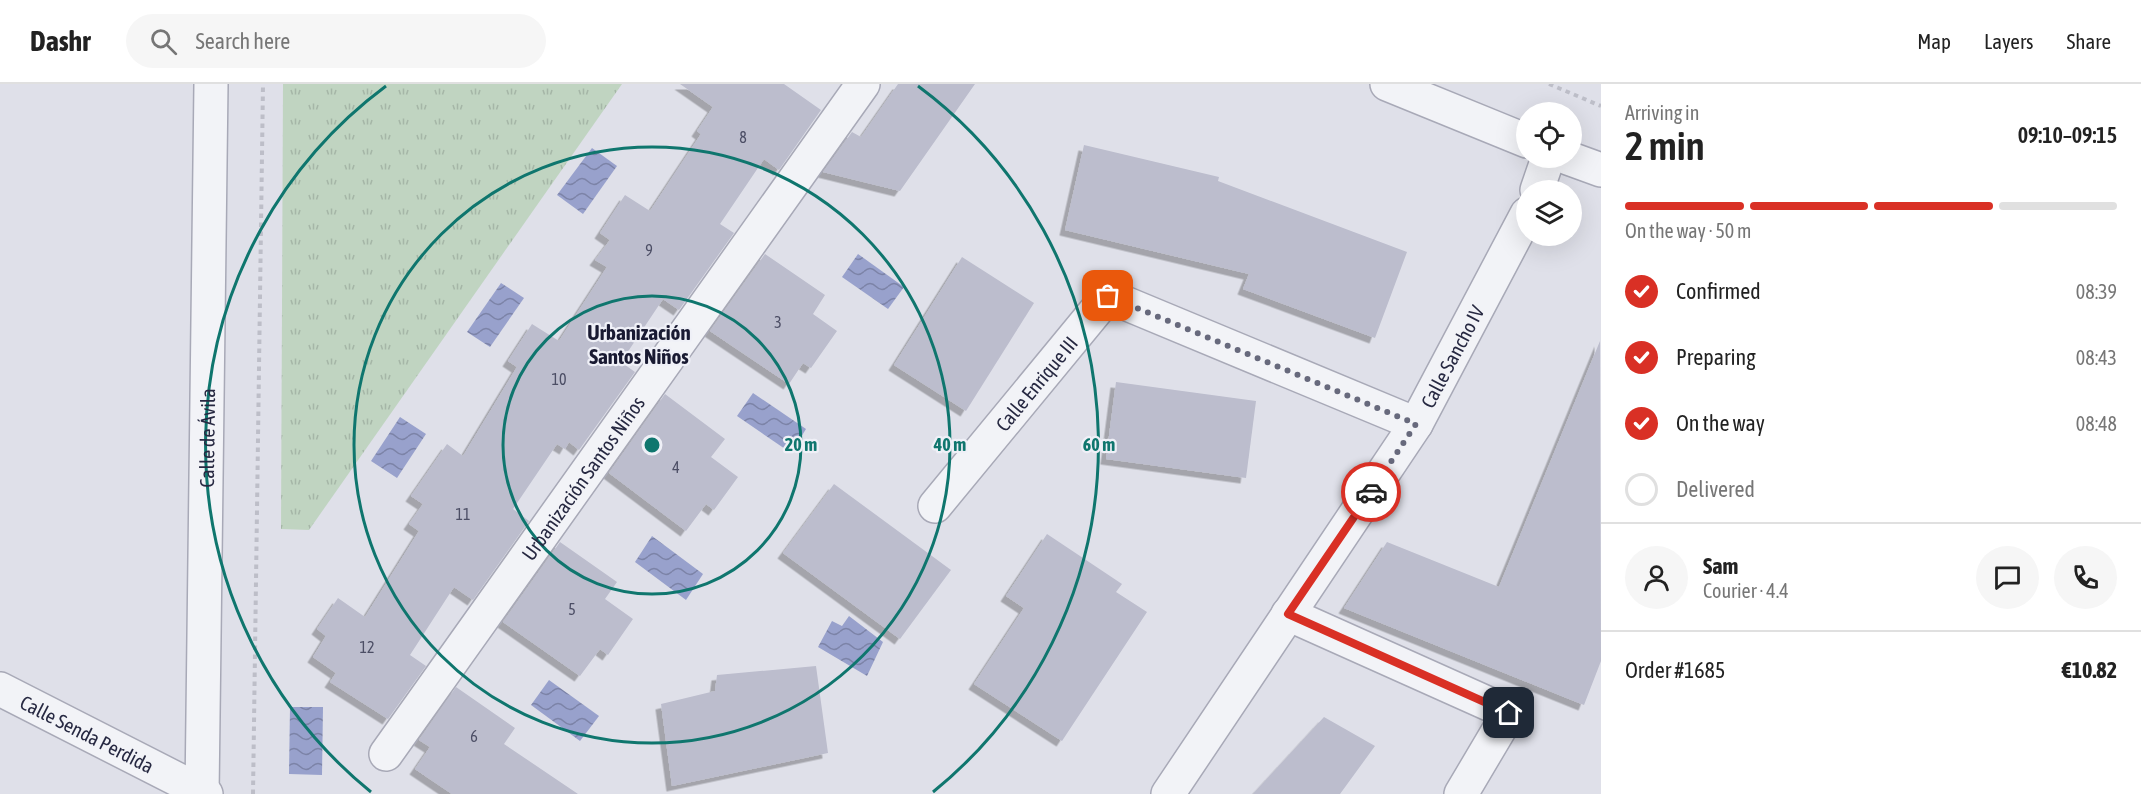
<!DOCTYPE html>
<html lang="en">
<head>
<meta charset="utf-8">
<style>
	:root { --surface:#fff; --page:#f6f6f6; --text:#222; --muted:#767676; --line:#e0e0e0; --accent:#d93025 }
	body { margin:0; font-family:"Asap Condensed",sans-serif; background:var(--page); color:var(--text); height:100vh; display:flex; flex-direction:column; font-size:22px; white-space:nowrap }
	* { box-sizing:border-box; margin:0 }
	p { font-size:20px; color:var(--muted) }
	.icon { flex:none; width:33px; height:33px; fill:none; stroke:currentColor; stroke-width:2; stroke-linecap:round; stroke-linejoin:round }
	.map { position:relative; flex:1; overflow:hidden }
	.details { display:flex; flex-direction:column; background:var(--surface); width:540px }
	.details>* { flex:none }
	.fabs { position:absolute; left:1516px; top:18px; display:grid; gap:12px }
	.fabs a { display:grid; place-items:center; width:66px; height:66px; border-radius:50%; background:var(--surface); box-shadow:0 6px 24px #0002; font-size:30px }
	.pin { position:absolute; display:grid; place-items:center; width:51px; height:51px; color:#fff; margin:-26px; border-radius:12px; box-shadow:0 3px 9px #0006 }
	.courier { position:absolute; display:grid; place-items:center; width:60px; height:60px; margin:-30px; border:4px solid #d93025; border-radius:50%; background:#fff; color:#222; box-shadow:0 2px 8px #0007 }
	.headline em { font-style:normal; font-weight:600 }
	.headline div { display:flex; flex-direction:column-reverse }
	.headline { display:flex; align-items:center; justify-content:space-between; height:102px; padding:0 24px }
	h1 { font-size:39px; font-weight:600; line-height:45px }
	.bar { display:grid; grid-template-columns:repeat(4,1fr); gap:9px 6px; align-content:center; height:72px; padding:0 24px }
	.bar i { height:8px; border-radius:4px; background:var(--line) }
	.bar .current { background:var(--accent) }
	.bar p { grid-column:span 4 }
	.line { display:flex; align-items:center; gap:15px; padding:0 24px; border-top:2px solid var(--line) }
	.line div { flex:1 }
	.round { display:grid; place-items:center; flex:none; width:63px; height:63px; border-radius:32px; background:var(--page) }
	ol { padding:0 24px; list-style:none }
	li { display:flex; align-items:center; gap:18px; height:66px }
	li p { margin-inline-start:auto }
	li .icon { padding:6px; border-radius:50%; background:var(--accent); color:#fff; stroke-width:4 }
	li:last-child { color:var(--muted) }
	li i { width:33px; height:33px; border:3px solid var(--line); border-radius:50% }
	header { display:flex; align-items:center; gap:36px; box-sizing:border-box; height:84px; padding:0 30px; background:var(--surface); border-bottom:2px solid var(--line) }
	header strong { font-size:28px }
	nav { display:flex; gap:33px; margin-inline-start:auto; font-size:21px }
	.search { width:420px; height:54px; background:var(--page); display:flex; align-items:center; gap:15px; box-sizing:border-box; padding:0 21px; border-radius:33px; color:var(--muted); font-size:22px }
	main { display:flex; flex:1; min-height:0 }
	.map>svg:first-child { display:block }
	.grass { fill:url(#grass-tufts) }
	.water { fill:url(#water-waves) }
	.building { fill:#bcbdcd; filter:url(#shadow) }
	.lines { fill:none; stroke-linecap:round; stroke-linejoin:round }
	.minor-casing { stroke:#a8a9b7; stroke-width:36 }
	.path { stroke:#bdbec8; stroke-width:4; stroke-dasharray:4.5 4.5; stroke-linecap:butt }
	.minor { stroke:#f2f3f7; stroke-width:33 }
	.done { stroke:#67697c; stroke-width:6; stroke-dasharray:0 10.8 }
	.route { stroke:#d93025; stroke-width:8 }
	.ring { fill:none; stroke:#0f766e; stroke-width:3 }
	.labels { text-anchor:middle; dominant-baseline:central; stroke-width:4.5; stroke-linejoin:round; paint-order:stroke }
	.number-label { font-size:16px; fill:#4c4e65 }
	.street-label { font-size:20px; fill:#272942; stroke:#eff0f7 }
	.neighbourhood-label { font-size:21px; font-weight:bold; fill:#191a32; stroke:#eff0f7 }
	.centre { fill:#0f766e; stroke:#eff0f7; stroke-width:3 }
	.ring-label { font-size:18px; text-anchor:middle; font-weight:bold; fill:#0f766e; stroke:#eff0f7; stroke-width:4.5; stroke-linejoin:round; paint-order:stroke }
</style>
</head>
<body>
<header>
<strong>Dashr</strong>
<div class="search"><svg class="icon" aria-label="search" viewBox="0 0 24 24"><circle cx="10" cy="10" r="6"/><path d="M15 15l6 6"/></svg>Search here</div>
<nav><a>Map</a><a>Layers</a><a>Share</a></nav>
</header>
<main>
<div class="map">
<svg width="1601" height="710" viewBox="0 0 1601 710">
	<defs>
		<pattern id="grass-tufts" width="24" height="20" patternUnits="userSpaceOnUse" patternTransform="scale(1.5)"><rect width="24" height="20" fill="#c0d4c1"/><path d="M3 7l-1-3M5 7V3M7 7l1-3M15 17l-1-3M17 17v-4M19 17l1-3" fill="none" stroke="#a5b6a7"/></pattern>
		<pattern id="water-waves" width="16" height="10" patternUnits="userSpaceOnUse" patternTransform="scale(1.5)"><rect width="16" height="10" fill="#98a1cc"/><path d="M0 5q4-4 8 0t8 0" fill="none" stroke="#7c83a7"/></pattern>
		<filter id="shadow"><feDropShadow dx="-5.5" dy="5.5" stdDeviation="0" flood-color="#0004"/></filter>
	</defs>
	<rect width="100%" height="100%" fill="#dfe0e9"/>
	<path class="grass" d="M 283,0 L 622,0 L 309,446 L 281,445 Z"/>
	<g class="water">
		<path d="M 592,64 L 617,82 L 583,130 L 557,111 Z"/>
		<path d="M 858,170 L 904,203 L 888,225 L 842,193 Z"/>
		<path d="M 501,199 L 524,214 L 490,263 L 467,248 Z"/>
		<path d="M 753,309 L 806,345 L 791,369 L 737,332 Z"/>
		<path d="M 400,333 L 426,350 L 397,394 L 371,377 Z"/>
		<path d="M 652,452 L 703,490 L 686,516 L 635,478 Z"/>
		<path d="M 849,532 L 883,558 L 867,592 L 818,563 L 832,537 L 842,542 Z"/>
		<path d="M 549,596 L 599,632 L 580,657 L 531,621 Z"/>
		<path d="M 290,623 L 323,623 L 322,691 L 289,690 Z"/>
	</g>
	<g class="building">
		<path d="M 680,0 L 784,0 L 821,26 L 779,86 L 764,75 L 720,140 L 734,149 L 679,226 L 663,215 L 621,278 L 635,288 L 579,366 L 569,358 L 565,365 L 557,360 L 513,425 L 529,437 L 473,516 L 454,503 L 410,571 L 426,582 L 388,635 L 330,598 L 336,589 L 313,573 L 326,552 L 317,545 L 338,514 L 365,533 L 419,447 L 409,440 L 423,420 L 411,412 L 447,360 L 463,372 L 517,283 L 508,277 L 532,240 L 559,257 L 607,183 L 595,176 L 610,156 L 600,149 L 625,111 L 650,127 L 701,50 L 697,47 L 713,23 Z"/>
		<path d="M 898,0 L 975,0 L 900,107 L 823,88 L 852,48 L 861,53 Z"/>
		<path d="M 1084,61 L 1219,93 L 1218,97 L 1407,168 L 1375,254 L 1243,205 L 1249,190 L 1065,146 Z"/>
		<path d="M 765,170 L 825,211 L 813,230 L 837,247 L 811,284 L 803,279 L 789,300 L 710,247 Z"/>
		<path d="M 962,173 L 1034,219 L 966,327 L 894,281 Z"/>
		<path d="M 1600,257 L 1601,577 L 1584,621 L 1344,524 L 1387,458 L 1499,503 Z"/>
		<path d="M 1116,298 L 1256,317 L 1246,394 L 1106,375 Z"/>
		<path d="M 665,310 L 725,355 L 711,373 L 738,393 L 714,426 L 706,420 L 686,447 L 609,389 Z"/>
		<path d="M 834,400 L 951,486 L 900,555 L 783,469 Z"/>
		<path d="M 1047,450 L 1122,500 L 1116,508 L 1147,528 L 1062,657 L 974,600 L 1024,524 L 1006,512 Z"/>
		<path d="M 560,458 L 617,498 L 605,515 L 633,535 L 608,571 L 600,565 L 580,592 L 503,538 Z"/>
		<path d="M 816,582 L 828,669 L 672,702 L 661,620 L 715,607 L 717,591 Z"/>
		<path d="M 456,603 L 515,644 L 504,660 L 578,710 L 452,710 L 415,685 L 430,663 L 419,656 Z"/>
		<path d="M 1324,633 L 1375,662 L 1340,710 L 1253,710 Z"/>
	</g>
	<g class="lines">
		<g class="minor-casing">
			<g id="minor">
				<path d="M 1387,0 L 1527,57"/>
				<path d="M 1568,74 L 1601,86"/>
				<path d="M 1537,106 L 1548,74"/>
				<path id="s1" d="M 935,422 L 1108,212 L 1416,340"/>
				<path d="M 1288,530 L 1509,629 L 1461,710"/>
				<path id="s2" d="M 0,605 L 206,710"/>
				<path id="s3" d="M 386,670 L 863,0"/>
				<path id="s4" d="M 202,710 L 211,0"/>
				<path id="s5" d="M 1168,710 L 1416,340 L 1527,130"/>
			</g>
		</g>
		<g class="path">
			<path d="M 1549,0 L 1601,22"/>
			<path d="M 253,710 L 263,0"/>
		</g>
		<use href="#minor" class="minor"/>
	</g>
	<g class="lines">
		<path class="done" d="M 1108,212 L 1416,340 L 1371,408"/>
		<path class="route" d="M 1371,408 L 1288,530 L 1509,629"/>
	</g>
	<g class="ring">
		<circle cx="652" cy="361" r="149"/>
		<circle cx="652" cy="361" r="298"/>
		<path d="M371 708A447 447 0 0 1 386 2M918 2A447 447 0 0 1 933 708"/>
	</g>
	<g class="labels">
		<g class="number-label">
			<text x="743" y="53">8</text>
			<text x="649" y="166">9</text>
			<text x="778" y="238">3</text>
			<text x="559" y="295">10</text>
			<text x="676" y="383">4</text>
			<text x="463" y="430">11</text>
			<text x="572" y="525">5</text>
			<text x="367" y="563">12</text>
			<text x="474" y="652">6</text>
		</g>
		<g class="street-label">
			<text stroke="none"><textPath href="#s5" startOffset="522">Calle Sancho IV</textPath></text>
			<text stroke="none"><textPath href="#s1" startOffset="159">Calle Enrique III</textPath></text>
			<text stroke="none"><textPath href="#s4" startOffset="356">Calle de Ávila</textPath></text>
			<text stroke="none"><textPath href="#s3" startOffset="339">Urbanización Santos Niños</textPath></text>
			<text stroke="none"><textPath href="#s2" startOffset="98">Calle Senda Perdida</textPath></text>
		</g>
		<g class="neighbourhood-label">
			<text x="639" y="248">Urbanización<tspan x="639" dy="24">Santos Niños</tspan></text>
		</g>
	</g>
	<circle cx="652" cy="361" r="9" class="centre"/>
	<g class="ring-label">
		<text x="801" y="367">20 m</text>
		<text x="950" y="367">40 m</text>
		<text x="1099" y="367">60 m</text>
	</g>
</svg>
<div class="fabs">
<a><svg class="icon" aria-label="locate" viewBox="0 0 24 24"><circle cx="12" cy="12" r="6"/><path d="M12 2v4M12 18v4M2 12h4M18 12h4"/></svg></a>
<a><svg class="icon" aria-label="layers" viewBox="0 0 24 24"><path d="M12 4l9 5-9 5-9-5zM3 14l9 5 9-5"/></svg></a>
</div>
<div class="pin" style="left:1108px;top:212px;background:#ea580c"><svg class="icon" aria-label="bag" viewBox="0 0 24 24"><path d="M5 8h14l-1 12H6zM9 8a3 3 0 0 1 6 0"/></svg></div>
<div class="pin" style="left:1509px;top:629px;background:#1f2937"><svg class="icon" aria-label="home" viewBox="0 0 24 24"><path d="M3 11l9-7 9 7M6 9v11h12V9"/></svg></div>
<div class="courier" style="left:1371px;top:408px"><svg class="icon" aria-label="car" viewBox="0 0 24 24"><path d="M5 17H2v-5l4-1 3-4h7l3 4 3 1v5h-3M9 17h6M6 11h13"/><circle cx="7" cy="17" r="2"/><circle cx="17" cy="17" r="2"/></svg></div>
</div>
<section class="details">
<div class="headline"><div><h1>2 min</h1><p>Arriving in</p></div><em>09:10–09:15</em></div>
<div class="bar"><i class="current"></i><i class="current"></i><i class="current"></i><i></i><p>On the way · 50 m</p></div>
<ol>
<li><svg class="icon" aria-label="check" viewBox="0 0 24 24"><path d="M5 12l5 5 9-10"/></svg>Confirmed<p>08:39</p></li>
<li><svg class="icon" aria-label="check" viewBox="0 0 24 24"><path d="M5 12l5 5 9-10"/></svg>Preparing<p>08:43</p></li>
<li><svg class="icon" aria-label="check" viewBox="0 0 24 24"><path d="M5 12l5 5 9-10"/></svg>On the way<p>08:48</p></li>
<li><i></i>Delivered</li>
</ol>
<div class="line" style="height:108px"><a class="round"><svg class="icon" aria-label="person" viewBox="0 0 24 24"><circle cx="12" cy="8" r="4"/><path d="M4 21q1-7 8-7t8 7"/></svg></a><div><b>Sam</b><p>Courier · 4.4</p></div><a class="round"><svg class="icon" aria-label="chat" viewBox="0 0 24 24"><path d="M4 5h16v11H9l-5 4z"/></svg></a><a class="round"><svg class="icon" aria-label="phone" viewBox="0 0 24 24"><path d="M5 4h4l2 5-3 2q2 4 5 5l2-3 5 2v4C11 20 4 13 5 4z"/></svg></a></div>
<div class="line" style="height:78px"><div>Order #1685</div><b>€10.82</b></div>
</section>
</main>
</body>
</html>
